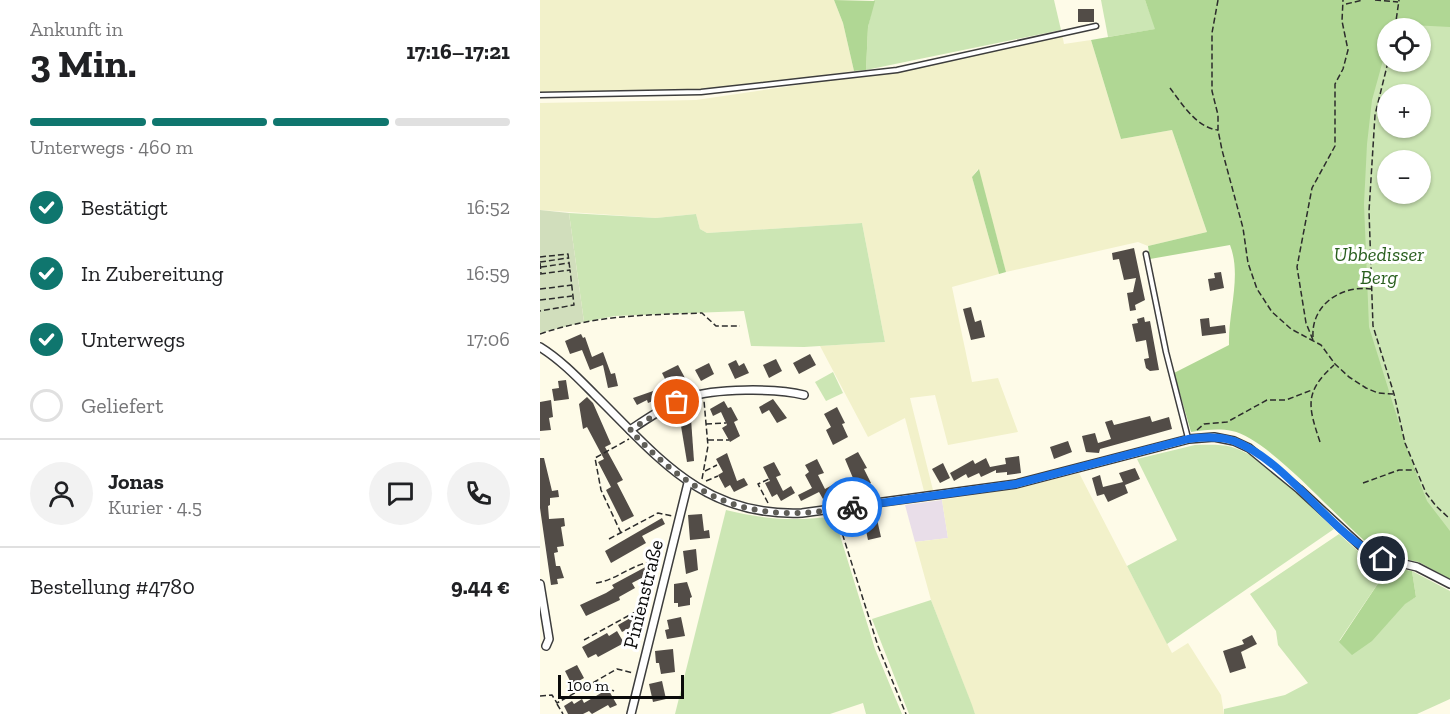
<!DOCTYPE html>
<html lang="de">
<head>
<meta charset="utf-8">
<style>
	:root { --surface:#fff; --page:#f2f2f2; --text:#202124; --muted:#757577; --line:#e0e0e0; --accent:#0f766e }
	body { margin:0; font-family:"Zilla Slab",serif; background:var(--page); color:var(--text); height:100vh; display:flex; flex-direction:column; font-size:22px; white-space:nowrap }
	* { box-sizing:border-box; margin:0 }
	p { font-size:20px; color:var(--muted) }
	.icon { flex:none; width:33px; height:33px; fill:none; stroke:currentColor; stroke-width:2; stroke-linecap:round; stroke-linejoin:round }
	.map { position:relative; flex:1; overflow:hidden }
	.side { display:flex; flex-direction:column; background:var(--surface); width:540px }
	.side>* { flex:none }
	.fabs { position:absolute; left:837px; top:18px; display:grid; gap:12px }
	.fabs a { display:grid; place-items:center; width:54px; height:54px; border-radius:50%; background:var(--surface); box-shadow:0 2px 4px #0004; font-size:30px }
	.scale { position:absolute; left:18px; bottom:15px; width:126px; box-sizing:border-box; padding-left:6px; border:3px solid #0a0a0a; border-top:0; font-size:16px; line-height:21px; white-space:nowrap; color:#0a0a0a; -webkit-text-stroke:4px #fff; paint-order:stroke }
	.pin { position:absolute; display:grid; place-items:center; width:51px; height:51px; color:#fff; margin:-26px; border:3px solid #fff; border-radius:50%; box-shadow:0 2px 6px #0007 }
	.courier { position:absolute; display:grid; place-items:center; width:60px; height:60px; margin:-30px; border:4px solid #1a73e8; border-radius:50%; background:#fff; color:#222; box-shadow:0 2px 8px #0007 }
	.headline em { font-style:normal; font-weight:700 }
	.headline div { display:flex; flex-direction:column-reverse }
	.headline { display:flex; align-items:center; justify-content:space-between; height:102px; padding:0 30px }
	h1 { font-size:39px; font-weight:700; line-height:45px }
	.bar { display:grid; grid-template-columns:repeat(4,1fr); gap:9px 6px; align-content:center; height:72px; padding:0 30px }
	.bar i { height:8px; border-radius:4px; background:var(--line) }
	.bar .active { background:var(--accent) }
	.bar p { grid-column:span 4 }
	.line { display:flex; align-items:center; gap:15px; padding:0 30px; border-top:2px solid var(--line) }
	.line div { flex:1 }
	.round { display:grid; place-items:center; flex:none; width:63px; height:63px; border-radius:32px; background:var(--page) }
	ol { padding:0 30px; list-style:none }
	li { display:flex; align-items:center; gap:18px; height:66px }
	li p { margin-inline-start:auto }
	li .icon { padding:6px; border-radius:50%; background:var(--accent); color:#fff; stroke-width:4 }
	li:last-child { color:var(--muted) }
	li i { width:33px; height:33px; border:3px solid var(--line); border-radius:50% }
	main { display:flex; flex:1; min-height:0 }
	.map>svg:first-child { display:block }
	.industrial { fill:#e9dee9 }
	.farmland { fill:#f2f1ca }
	.green { fill:#cce6b4; fill-rule:evenodd }
	.forest { fill:#b0d794 }
	.cemetery { fill:#d1debc }
	.building { fill:#524c47 }
	.lines { fill:none; stroke-linecap:round; stroke-linejoin:round }
	.lane-casing { stroke:#3d3d3d; stroke-width:7 }
	.street-casing { stroke:#3d3d3d; stroke-width:10 }
	.path { stroke:#2c2c2c; stroke-width:1.5; stroke-dasharray:6 3; stroke-linecap:butt }
	.lane { stroke:#fff; stroke-width:4 }
	.street { stroke:#fff; stroke-width:7 }
	.done { stroke:#5f5e58; stroke-width:6; stroke-dasharray:0 10.8 }
	.route { stroke:#1a73e8; stroke-width:8 }
	.labels { text-anchor:middle; dominant-baseline:central; stroke-width:6; stroke-linejoin:round; paint-order:stroke }
	.park-label { font-size:20px; font-style:italic; fill:#295f1e; stroke:#fff }
	.street-label { font-size:20px; fill:#0a0a0a; stroke:#fff }
</style>
</head>
<body>
<main>
<section class="side">
<div class="headline"><div><h1>3 Min.</h1><p>Ankunft in</p></div><em>17:16–17:21</em></div>
<div class="bar"><i class="active"></i><i class="active"></i><i class="active"></i><i></i><p>Unterwegs · 460 m</p></div>
<ol>
<li><svg class="icon" aria-label="check" viewBox="0 0 24 24"><path d="M5 12l5 5 9-10"/></svg>Bestätigt<p>16:52</p></li>
<li><svg class="icon" aria-label="check" viewBox="0 0 24 24"><path d="M5 12l5 5 9-10"/></svg>In Zubereitung<p>16:59</p></li>
<li><svg class="icon" aria-label="check" viewBox="0 0 24 24"><path d="M5 12l5 5 9-10"/></svg>Unterwegs<p>17:06</p></li>
<li><i></i>Geliefert</li>
</ol>
<div class="line" style="height:108px"><a class="round"><svg class="icon" aria-label="person" viewBox="0 0 24 24"><circle cx="12" cy="8" r="4"/><path d="M4 21q1-7 8-7t8 7"/></svg></a><div><b>Jonas</b><p>Kurier · 4.5</p></div><a class="round"><svg class="icon" aria-label="chat" viewBox="0 0 24 24"><path d="M4 5h16v11H9l-5 4z"/></svg></a><a class="round"><svg class="icon" aria-label="phone" viewBox="0 0 24 24"><path d="M5 4h4l2 5-3 2q2 4 5 5l2-3 5 2v4C11 20 4 13 5 4z"/></svg></a></div>
<div class="line" style="height:78px"><div>Bestellung #4780</div><b>9.44 €</b></div>
</section>
<div class="map">
<svg width="910" height="714" viewBox="0 0 910 714">
	<rect width="100%" height="100%" fill="#fefbe8"/>
	<path class="industrial" d="M 402,500 L 408,538 L 375,542 L 365,505 Z"/>
	<g class="farmland">
		<path d="M 0,0 L 294,0 L 303,23 L 314,71 L 151,94 L 0,96 Z"/>
		<path d="M 522,34 L 524,44 L 551,40 L 581,139 L 632,130 L 667,232 L 608,246 L 598,242 L 466,272 L 438,169 L 432,177 L 459,274 L 412,287 L 432,382 L 458,378 L 478,432 L 408,445 L 395,395 L 370,398 L 393,490 L 384,491 L 365,418 L 328,437 L 280,346 L 345,342 L 322,223 L 167,233 L 160,229 L 156,214 L 116,218 L 0,210 L 0,103 L 156,100 L 378,67 Z"/>
		<path d="M 539,473 L 632,653 L 648,643 L 681,695 L 684,714 L 435,714 L 391,600 L 375,542 L 408,538 L 402,500 L 484,487 Z"/>
	</g>
	<g class="green">
		<path d="M 334,0 L 514,0 L 521,30 L 326,70 L 328,27 Z"/>
		<path d="M 561,0 L 605,0 L 616,29 L 568,37 Z"/>
		<path d="M 771,0 L 910,0 L 910,579 L 879,562 L 868,560 ZM 848,28 L 880,28 L 880,62 L 848,62 ZM 848,94 L 880,94 L 880,128 L 848,128 ZM 848,160 L 880,160 L 880,194 L 848,194 Z"/>
		<path d="M 29,213 L 116,218 L 156,214 L 160,229 L 167,233 L 322,223 L 345,342 L 264,347 L 211,346 L 204,311 L 75,316 L 44,322 Z"/>
		<path d="M 293,372 L 303,393 L 286,401 L 275,382 Z"/>
		<path d="M 655,445 C 667,445 680,444 692,447 C 726,457 768,505 794,529 L 627,644 L 587,566 L 637,540 L 597,459 Z"/>
		<path d="M 186,510 C 223,519 256,522 294,516 L 335,649 L 362,714 L 326,714 L 323,703 L 290,714 L 135,714 Z"/>
		<path d="M 799,534 L 820,553 L 849,567 L 799,641 L 876,597 L 872,571 L 910,591 L 910,699 L 877,714 L 684,714 L 684,709 L 745,695 L 768,683 L 738,645 L 736,631 L 710,594 Z"/>
		<path d="M 391,600 L 432,705 L 435,714 L 369,714 L 332,619 Z"/>
	</g>
	<g class="forest">
		<path d="M 294,0 L 335,1 L 328,27 L 326,70 L 314,71 L 303,23 Z"/>
		<path d="M 605,0 L 910,0 L 910,27 L 853,24 L 852,28 L 848,28 L 847,46 L 832,100 L 827,144 L 824,204 L 829,327 L 868,452 L 887,501 L 910,531 L 910,579 L 879,562 L 845,554 L 833,548 C 799,521 729,438 692,431 C 679,428 665,430 651,432 L 634,373 L 689,345 C 688,312 702,276 690,245 L 610,259 L 608,246 L 667,232 L 632,130 L 581,139 L 551,40 L 615,29 Z"/>
		<path d="M 439,169 L 466,272 L 459,274 L 432,177 Z"/>
		<path d="M 849,567 L 872,571 L 876,597 L 865,604 L 832,641 L 812,655 L 799,642 Z"/>
	</g>
	<path class="cemetery" d="M 0,210 L 29,213 L 44,322 L 0,333 Z"/>
	<g class="building">
		<rect x="538" y="9" width="16" height="13"/>
		<path d="M 594,248 L 605,300 L 595,305 L 596,310 L 590,311 L 587,293 L 593,292 L 596,278 L 584,280 L 579,259 L 573,260 L 572,253 Z"/>
		<path d="M 681,272 L 684,288 L 670,291 L 668,279 L 675,278 L 674,273 Z"/>
		<path d="M 431,307 L 435,322 L 441,320 L 445,337 L 431,340 L 423,309 Z"/>
		<path d="M 604,317 L 605,322 L 610,321 L 619,370 L 610,371 L 606,368 L 604,359 L 609,358 L 606,340 L 596,342 L 592,324 L 598,323 L 597,319 Z"/>
		<path d="M 669,318 L 670,327 L 685,325 L 686,333 L 662,336 L 660,319 Z"/>
		<path d="M 41,334 L 43,338 L 45,337 L 52,357 L 63,352 L 71,374 L 75,373 L 78,386 L 68,388 L 63,365 L 50,370 L 42,350 L 30,354 L 25,341 Z"/>
		<path d="M 270,354 L 276,365 L 259,374 L 253,363 Z"/>
		<path d="M 236,359 L 242,371 L 229,378 L 223,365 Z"/>
		<path d="M 196,360 L 199,366 L 204,363 L 209,373 L 195,379 L 188,364 Z"/>
		<path d="M 169,363 L 174,374 L 161,381 L 155,370 Z"/>
		<path d="M 138,365 L 145,378 L 129,387 L 122,373 Z"/>
		<path d="M 26,380 L 29,399 L 14,401 L 12,389 L 19,388 L 18,381 Z"/>
		<path d="M 116,390 L 120,398 L 108,403 L 107,400 L 97,405 L 93,398 Z"/>
		<path d="M 47,397 L 53,403 L 71,444 L 65,447 L 83,480 L 77,483 L 94,516 L 82,522 L 66,490 L 71,487 L 58,462 L 64,459 L 47,427 L 43,429 L 39,404 Z"/>
		<path d="M 233,399 L 247,418 L 237,423 L 229,410 L 222,414 L 219,407 Z"/>
		<path d="M 11,400 L 13,417 L 9,418 L 11,430 L 0,431 L 0,402 Z"/>
		<path d="M 184,401 L 188,408 L 191,407 L 198,420 L 194,422 L 200,436 L 190,442 L 182,428 L 187,425 L 181,412 L 173,416 L 170,409 Z"/>
		<path d="M 297,407 L 305,423 L 302,424 L 308,437 L 293,445 L 286,430 L 291,427 L 284,414 Z"/>
		<path d="M 610,416 L 612,422 L 629,417 L 632,429 L 560,449 L 559,453 L 546,452 L 542,436 L 555,433 L 558,443 L 571,439 L 565,422 L 572,420 L 574,425 Z"/>
		<path d="M 151,419 L 154,461 L 147,462 L 140,420 Z"/>
		<path d="M 528,441 L 532,452 L 514,459 L 510,447 Z"/>
		<path d="M 318,452 L 327,468 L 324,469 L 331,483 L 318,490 L 305,459 Z"/>
		<path d="M 187,453 L 197,481 L 204,478 L 208,485 L 194,492 L 190,485 L 185,488 L 178,475 L 183,472 L 176,459 Z"/>
		<path d="M 479,456 L 481,473 L 467,475 L 467,472 L 456,473 L 456,470 L 441,477 L 439,473 L 428,478 L 426,474 L 414,481 L 410,473 L 433,460 L 435,464 L 446,458 L 450,467 L 466,464 L 465,458 Z"/>
		<path d="M 0,458 L 4,458 L 12,491 L 18,490 L 19,497 L 10,498 L 10,505 L 8,506 L 9,519 L 24,518 L 25,526 L 21,527 L 24,546 L 17,547 L 18,552 L 14,553 L 16,566 L 20,566 L 24,578 L 17,579 L 18,584 L 11,585 L 0,508 Z"/>
		<path d="M 277,459 L 284,473 L 278,475 L 285,489 L 294,484 L 298,491 L 283,499 L 279,492 L 261,501 L 258,495 L 272,488 L 265,475 L 269,472 L 265,465 Z"/>
		<path d="M 234,462 L 241,475 L 236,477 L 243,491 L 251,486 L 255,493 L 241,501 L 237,494 L 232,497 L 225,483 L 230,481 L 223,467 Z"/>
		<path d="M 403,463 L 410,478 L 400,483 L 392,469 Z"/>
		<path d="M 595,468 L 600,479 L 585,485 L 588,493 L 568,502 L 564,494 L 557,496 L 552,478 L 560,475 L 563,487 L 583,482 L 579,473 Z"/>
		<path d="M 162,514 L 164,531 L 169,530 L 170,538 L 150,540 L 148,515 Z"/>
		<path d="M 336,515 L 341,537 L 328,540 L 325,526 L 310,529 L 309,522 Z"/>
		<path d="M 122,518 L 125,524 L 102,536 L 106,543 L 71,563 L 65,551 Z"/>
		<path d="M 156,549 L 158,570 L 146,574 L 143,551 Z"/>
		<path d="M 111,564 L 115,571 L 92,583 L 95,588 L 79,597 L 80,600 L 46,616 L 40,605 L 66,593 L 74,588 L 72,585 Z"/>
		<path d="M 147,582 L 152,597 L 150,598 L 150,605 L 138,607 L 138,603 L 134,603 L 134,584 Z"/>
		<path d="M 99,613 L 103,621 L 82,632 L 78,625 Z"/>
		<path d="M 141,617 L 145,636 L 127,639 L 125,630 L 129,629 L 127,620 Z"/>
		<path d="M 77,631 L 84,643 L 58,657 L 56,654 L 48,658 L 42,647 L 67,633 L 69,636 Z"/>
		<path d="M 712,635 L 717,644 L 701,652 L 706,668 L 690,673 L 683,651 L 704,644 L 702,640 Z"/>
		<path d="M 133,649 L 135,672 L 121,674 L 119,663 L 116,663 L 115,651 Z"/>
		<path d="M 37,665 L 44,678 L 32,685 L 25,671 Z"/>
		<path d="M 122,681 L 126,699 L 113,702 L 109,684 Z"/>
		<path d="M 68,689 L 77,705 L 70,708 L 68,705 L 52,714 L 49,711 L 43,714 L 28,714 L 24,706 L 32,701 L 34,704 L 42,699 L 44,703 Z"/>
	</g>
	<g class="lines">
		<g class="lane-casing">
			<g id="lane">
				<path d="M 0,95 L 161,92 L 357,70 L 556,26"/>
				<path d="M 606,254 L 626,352 L 648,438"/>
			</g>
		</g>
		<g class="street-casing">
			<g id="street">
				<path d="M 0,347 C 21,360 38,378 55,395 C 119,458 163,517 262,513 L 476,484 L 649,439 L 674,437 L 694,441 L 709,448 L 759,489 L 823,548 L 843,559 L 877,567 L 910,584"/>
				<path d="M 90,430 C 108,418 127,405 147,398 C 174,388 237,388 264,395"/>
				<path d="M 0,584 L 9,639 L 6,646"/>
				<path d="M 91,714 L 148,483"/>
			</g>
		</g>
		<g class="path">
			<path d="M 678,0 L 672,33 L 672,91 L 678,115 L 678,130 L 682,150 L 703,228 L 708,263 L 717,289 L 732,312 L 741,320 L 751,329 L 781,345 L 795,364 L 809,377 L 826,388 L 838,393 L 853,394"/>
			<path d="M 835,0 L 858,2"/>
			<path d="M 806,4 L 823,0"/>
			<path d="M 855,28 L 859,0"/>
			<path d="M 848,62 L 835,115 L 829,211 L 833,326 L 854,394 L 865,443 L 886,493 L 896,506 L 910,519"/>
			<path d="M 630,88 C 642,104 657,128 678,130"/>
			<path d="M 0,257 L 28,254 L 30,270"/>
			<path d="M 0,262 L 28,258"/>
			<path d="M 0,263 L 1,273"/>
			<path d="M 1,267 L 29,263"/>
			<path d="M 0,274 L 30,270 L 34,305 L 0,311"/>
			<path d="M 0,289 L 32,285"/>
			<path d="M 0,300 L 32,296"/>
			<path d="M 0,334 C 55,315 105,315 162,313 L 176,326 L 200,326"/>
			<path d="M 773,337 C 771,305 801,285 831,289"/>
			<path d="M 773,340 L 766,323 L 757,267 L 772,188 L 795,146 L 795,84 L 803,69 L 808,50 L 802,21 L 803,0"/>
			<path d="M 166,424 L 186,423"/>
			<path d="M 657,430 L 664,424 L 687,422 L 727,400 L 746,400 L 772,390"/>
			<path d="M 168,440 L 189,440"/>
			<path d="M 780,442 C 768,406 764,392 794,365"/>
			<path d="M 165,471 L 177,465"/>
			<path d="M 162,479 L 168,446 L 164,401"/>
			<path d="M 166,481 L 178,476"/>
			<path d="M 823,483 L 859,470 L 875,470"/>
			<path d="M 228,503 L 218,484 L 229,479"/>
			<path d="M 297,517 L 338,646 L 366,714"/>
			<path d="M 81,533 L 61,490 L 55,458 L 89,439"/>
			<path d="M 69,539 L 118,513 L 132,516"/>
			<path d="M 56,583 C 79,580 98,558 120,563"/>
			<path d="M 44,640 L 97,611 L 108,614"/>
			<path d="M 56,682 L 74,691"/>
			<path d="M 0,696 L 12,695 L 17,703 L 77,669 L 93,673"/>
			<path d="M 17,704 L 23,714"/>
		</g>
		<use href="#lane" class="lane"/>
		<use href="#street" class="street"/>
	</g>
	<g class="lines">
		<path class="done" d="M 137,402 L 90,430 C 159,503 211,525 312,507"/>
		<path class="route" d="M 312,507 L 476,484 L 648,439 C 664,437 679,436 694,441 C 751,463 788,533 843,559"/>
	</g>
	<g class="labels">
		<g class="park-label">
			<text x="839" y="254">Ubbedisser<tspan x="839" dy="23">Berg</tspan></text>
		</g>
		<g class="street-label">
			<text transform="translate(103 594) rotate(-76)">Pinienstraße</text>
		</g>
	</g>
</svg>
<div class="fabs">
<a><svg class="icon" aria-label="locate" viewBox="0 0 24 24"><circle cx="12" cy="12" r="6"/><path d="M12 2v4M12 18v4M2 12h4M18 12h4"/></svg></a>
<a>+</a>
<a>−</a>
</div>
<div class="scale">100 m</div>
<div class="pin" style="left:137px;top:402px;background:#ea580c"><svg class="icon" aria-label="bag" viewBox="0 0 24 24"><path d="M5 8h14l-1 12H6zM9 8a3 3 0 0 1 6 0"/></svg></div>
<div class="pin" style="left:843px;top:559px;background:#1f2937"><svg class="icon" aria-label="home" viewBox="0 0 24 24"><path d="M3 11l9-7 9 7M6 9v11h12V9"/></svg></div>
<div class="courier" style="left:312px;top:507px"><svg class="icon" aria-label="bike" viewBox="0 0 24 24"><circle cx="6" cy="16" r="4"/><circle cx="18" cy="16" r="4"/><path d="M6 16l4-8h5l3 8M10 8l3 8H6M13 5h3"/></svg></div>
</div>
</main>
</body>
</html>
